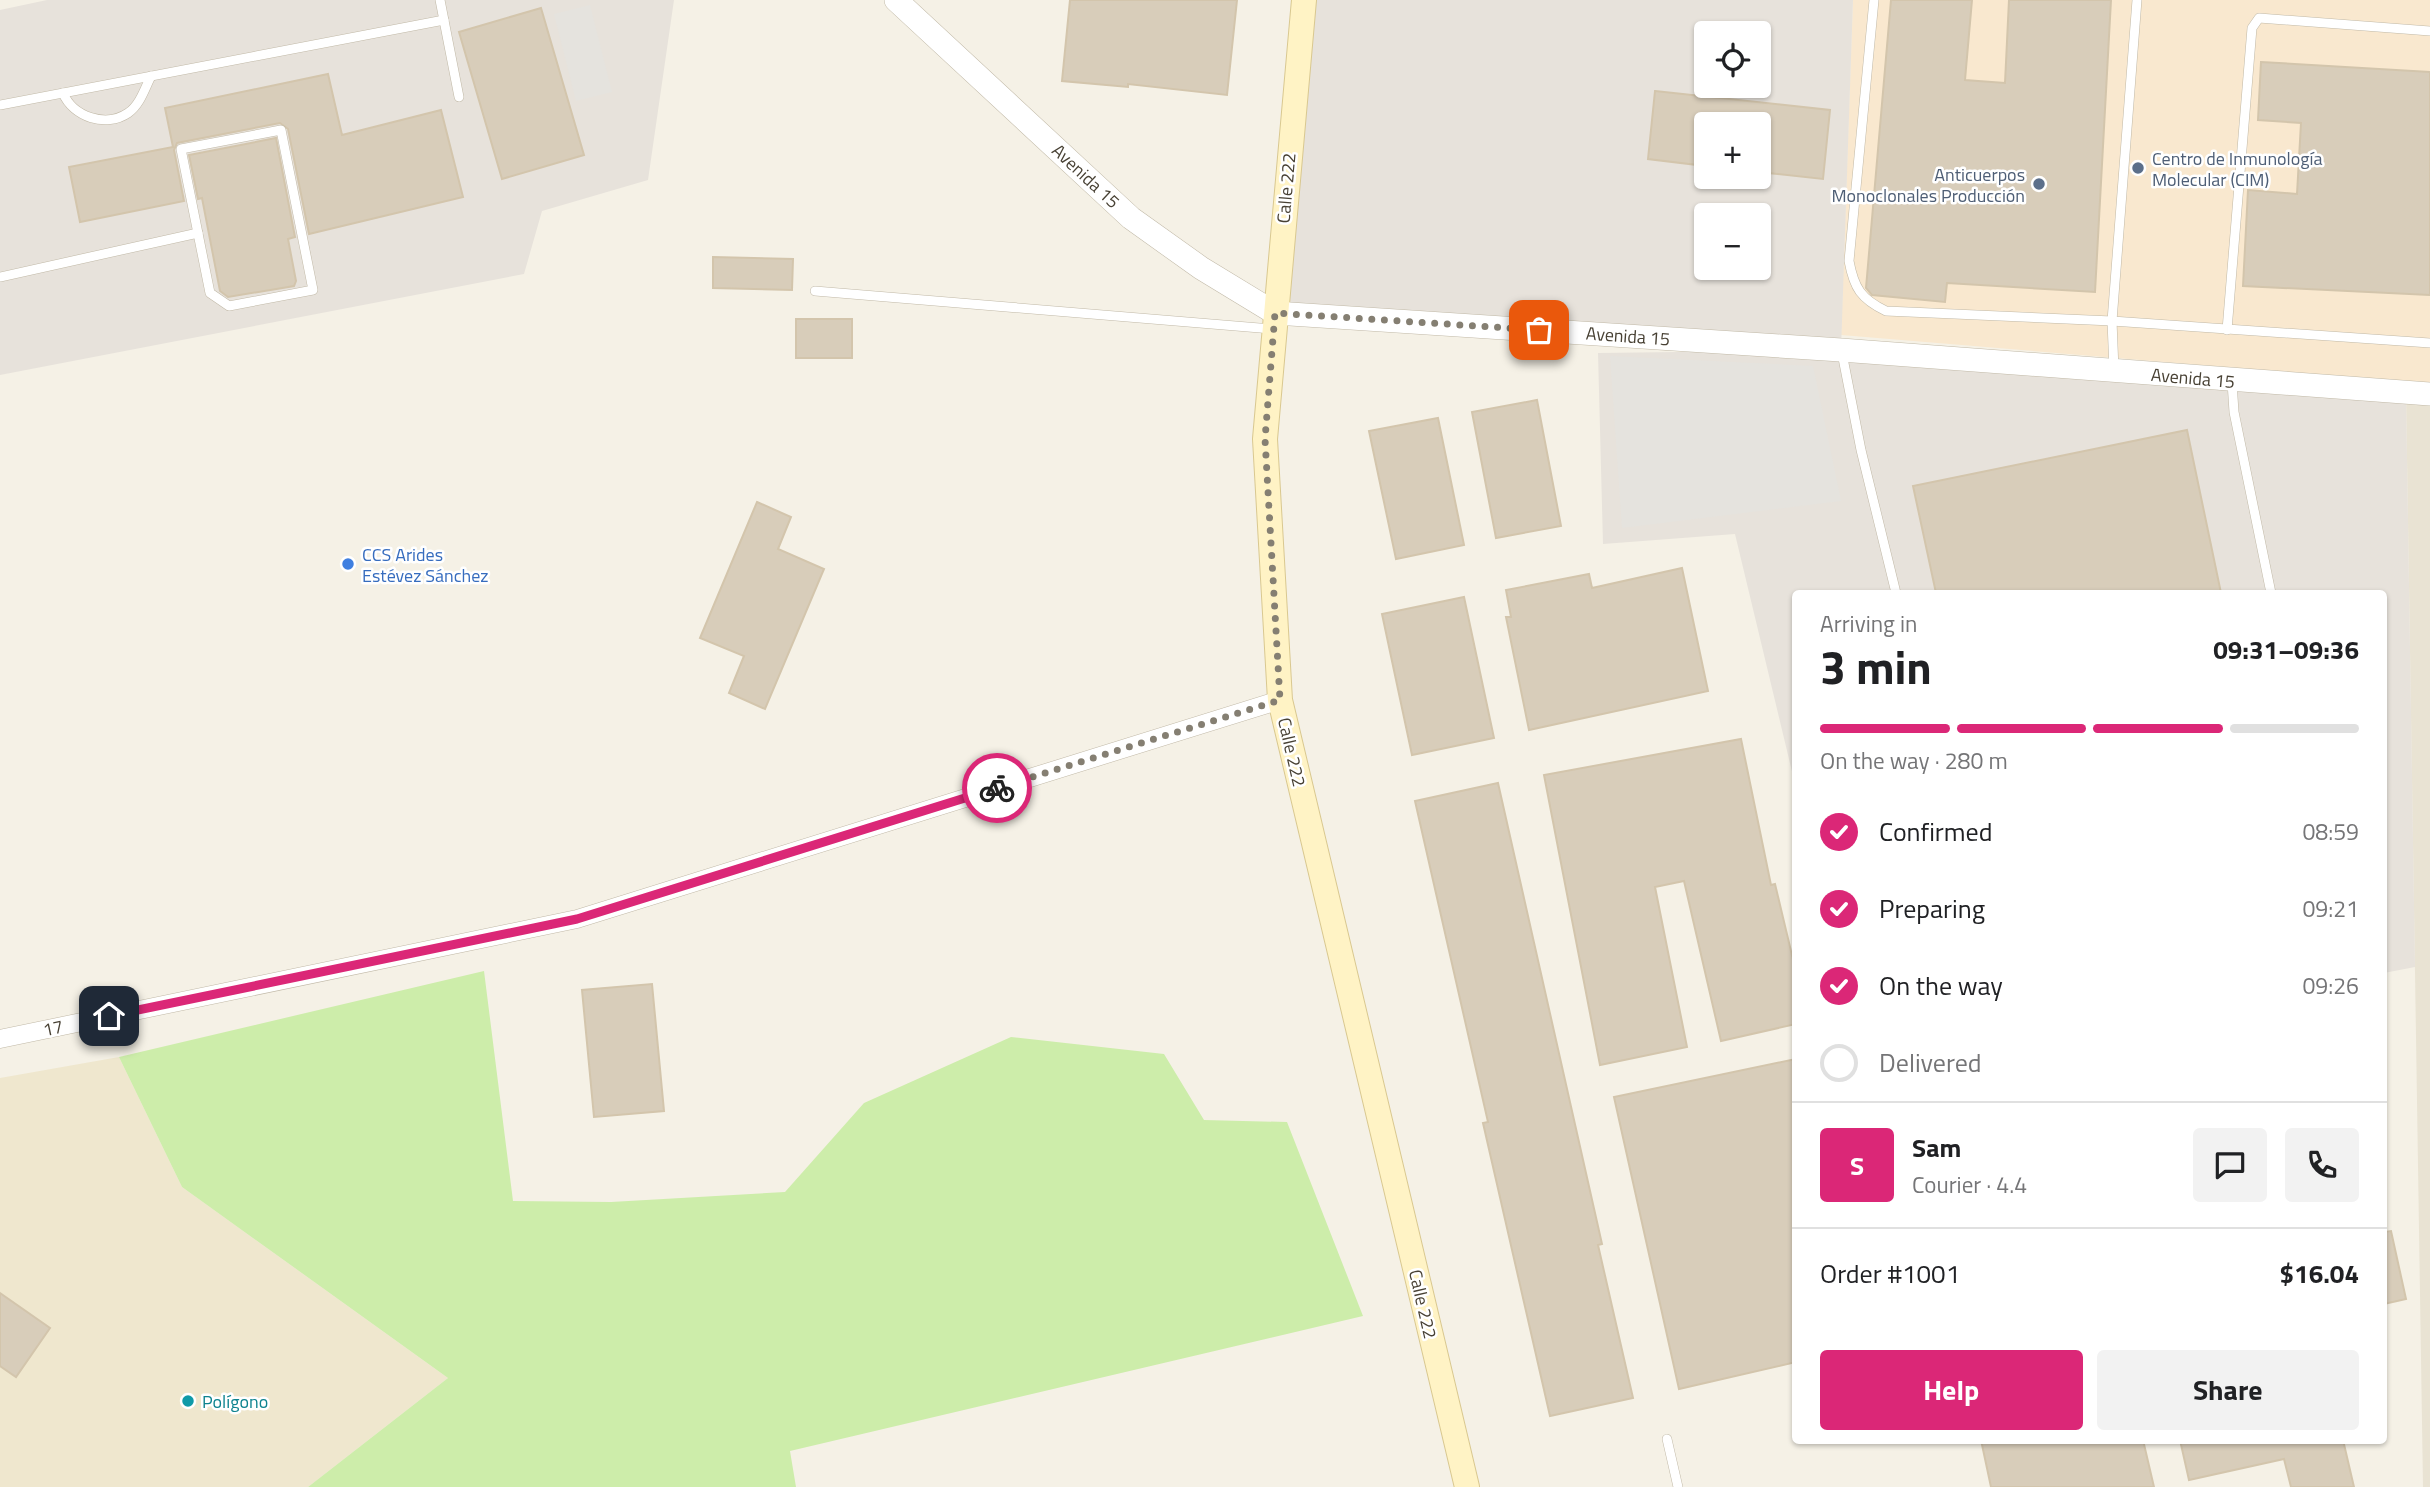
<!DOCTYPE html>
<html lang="en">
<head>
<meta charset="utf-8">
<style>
	:root { --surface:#fff; --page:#f2f2f2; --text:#202124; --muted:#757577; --line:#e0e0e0; --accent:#db2777 }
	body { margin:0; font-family:"Titillium Web",sans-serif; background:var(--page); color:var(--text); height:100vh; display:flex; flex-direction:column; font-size:26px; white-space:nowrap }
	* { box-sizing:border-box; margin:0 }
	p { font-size:23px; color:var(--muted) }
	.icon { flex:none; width:38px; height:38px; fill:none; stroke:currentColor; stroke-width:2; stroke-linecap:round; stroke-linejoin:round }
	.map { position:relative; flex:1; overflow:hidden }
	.side { position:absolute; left:1792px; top:590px; width:595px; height:854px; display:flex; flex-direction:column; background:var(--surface); border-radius:7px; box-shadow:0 2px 5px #0004 }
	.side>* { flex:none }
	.tools { position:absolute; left:1694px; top:21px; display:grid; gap:14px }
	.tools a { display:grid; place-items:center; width:77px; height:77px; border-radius:7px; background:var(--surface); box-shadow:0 2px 5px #0004; font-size:35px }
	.pin { position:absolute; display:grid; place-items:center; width:60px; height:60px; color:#fff; margin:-30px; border-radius:14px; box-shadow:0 4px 10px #0006 }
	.courier { position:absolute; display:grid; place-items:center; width:70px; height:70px; margin:-35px; border:5px solid #db2777; border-radius:50%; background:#fff; color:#222; box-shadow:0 2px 9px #0007 }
	.summary em { font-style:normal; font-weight:700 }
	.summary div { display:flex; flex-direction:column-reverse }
	.summary { display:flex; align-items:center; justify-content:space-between; height:119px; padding:0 28px }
	h1 { font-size:46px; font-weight:700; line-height:52px }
	.bar { display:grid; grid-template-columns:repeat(4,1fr); gap:10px 7px; align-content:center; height:84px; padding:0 28px }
	.bar i { height:9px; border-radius:5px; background:var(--line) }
	.bar .active { background:var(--accent) }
	.bar p { grid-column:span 4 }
	.line { display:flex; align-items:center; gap:18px; padding:0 28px; border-top:2px solid var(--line) }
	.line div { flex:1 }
	.round { display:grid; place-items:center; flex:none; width:74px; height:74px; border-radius:7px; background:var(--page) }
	ol { padding:0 28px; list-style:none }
	li { display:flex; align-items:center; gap:21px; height:77px }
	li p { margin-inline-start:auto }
	li .icon { padding:7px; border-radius:50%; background:var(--accent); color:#fff; stroke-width:4 }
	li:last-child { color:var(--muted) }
	li i { width:38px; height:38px; border:4px solid var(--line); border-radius:50% }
	.action { display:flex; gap:14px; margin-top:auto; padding:14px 28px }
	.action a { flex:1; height:80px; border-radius:7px; background:var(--accent); color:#fff; font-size:28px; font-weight:700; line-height:80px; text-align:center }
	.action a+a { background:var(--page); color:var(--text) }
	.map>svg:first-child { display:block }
	.residential { fill:#e9e3d3 }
	.commercial { fill:#f9e8cf }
	.industrial { fill:#e7e2db; fill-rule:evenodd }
	.education { fill:#efe7ce }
	.green { fill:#cdedaa }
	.parking { fill:#e5e3de }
	.building { fill:#d8cdba; stroke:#d3c5ac; stroke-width:2 }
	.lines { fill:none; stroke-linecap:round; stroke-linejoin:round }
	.service-casing { stroke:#c1b9a7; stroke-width:10 }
	.minor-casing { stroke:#c1b9a7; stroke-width:19 }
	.tertiary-casing { stroke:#c1b9a7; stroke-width:24 }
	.secondary-casing { stroke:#d9c890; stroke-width:26 }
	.service { stroke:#fff; stroke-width:9 }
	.minor { stroke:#fff; stroke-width:18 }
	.tertiary { stroke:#fff; stroke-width:23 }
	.secondary { stroke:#fff3c5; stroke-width:24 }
	.done { stroke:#857f72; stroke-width:7; stroke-dasharray:0 12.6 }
	.route { stroke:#db2777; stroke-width:9 }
	.service-dot { fill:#5c6f8a; stroke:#fff; stroke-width:2.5 }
	.shop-dot { fill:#3f7fe0; stroke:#fff; stroke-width:2.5 }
	.culture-dot { fill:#0f9aa8; stroke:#fff; stroke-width:2.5 }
	.labels { text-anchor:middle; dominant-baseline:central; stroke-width:5; stroke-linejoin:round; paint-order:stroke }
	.service-label { font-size:18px; fill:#4e5e75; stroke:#fff; text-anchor:start }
	.street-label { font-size:18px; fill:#484134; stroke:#fff }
	.shop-label { font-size:18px; fill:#366cbe; stroke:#fff; text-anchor:start }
	.culture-label { font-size:18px; fill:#0d838f; stroke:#fff; text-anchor:start }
</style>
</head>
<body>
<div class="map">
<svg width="2430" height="1487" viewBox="0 0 2430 1487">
	<rect width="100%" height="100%" fill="#f5f1e6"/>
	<path class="residential" d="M 2430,384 L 2430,1487 L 2423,1487 L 2406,393 Z"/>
	<path class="commercial" d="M 1853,0 L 2430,0 L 2430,384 L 1841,335 Z"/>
	<g class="industrial">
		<path d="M 47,0 L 674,0 L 648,180 L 542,211 L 524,274 L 0,375 L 0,10 Z"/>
		<path d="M 1304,0 L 1853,0 L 1841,350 L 2406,393 L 2415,967 L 2384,973 L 2384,593 L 1796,593 L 1795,784 L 1735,534 L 1603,544 L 1598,353 L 1828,350 L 1275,313 ZM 1706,33 L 1759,33 L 1759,86 L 1706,86 ZM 1706,124 L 1759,124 L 1759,177 L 1706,177 ZM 1706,215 L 1759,215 L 1759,268 L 1706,268 Z"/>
	</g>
	<path class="education" d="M 119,1057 L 182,1187 L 448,1378 L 308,1487 L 0,1487 L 0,1078 Z"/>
	<path class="green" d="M 484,971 L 513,1201 L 611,1202 L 785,1192 L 864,1103 L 1011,1037 L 1164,1054 L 1204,1120 L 1287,1122 L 1363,1316 L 790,1451 L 796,1487 L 308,1487 L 448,1378 L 182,1187 L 119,1057 Z"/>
	<g class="parking">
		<path d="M 590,5 L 612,92 L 576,101 L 554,14 Z"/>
		<path d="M 1610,356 L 1813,366 L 1841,501 L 1622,528 Z"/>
	</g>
	<g class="building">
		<path d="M 1070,0 L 1237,0 L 1227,95 L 1128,84 L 1128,87 L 1062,81 Z"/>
		<path d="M 1891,0 L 1972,0 L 1965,80 L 2005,83 L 2009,0 L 2111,0 L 2095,292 L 1947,283 L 1945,302 L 1872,295 L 1866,288 Z"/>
		<path d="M 541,8 L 584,155 L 502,179 L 459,32 Z"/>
		<path d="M 2261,62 L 2430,72 L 2430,295 L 2243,286 L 2248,190 L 2297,194 L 2301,123 L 2258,120 Z"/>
		<path d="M 328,74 L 342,135 L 441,110 L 463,197 L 309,234 L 288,129 L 280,123 L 177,143 L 174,150 L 184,201 L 80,222 L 69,167 L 173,147 L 165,108 Z"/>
		<path d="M 1655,91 L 1830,110 L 1823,179 L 1759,172 L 1759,124 L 1706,124 L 1706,166 L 1648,159 Z"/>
		<path d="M 276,138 L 295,237 L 288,239 L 296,281 L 294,286 L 228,297 L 220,291 L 202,198 L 198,199 L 189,155 Z"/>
		<path d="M 713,257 L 793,259 L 792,290 L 713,288 Z"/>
		<rect x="796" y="319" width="56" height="39"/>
		<path d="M 1537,400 L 1561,526 L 1496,538 L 1472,412 Z"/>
		<path d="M 1438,418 L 1464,545 L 1396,559 L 1369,431 Z"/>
		<path d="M 2187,430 L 2221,593 L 1936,593 L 1913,486 Z"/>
		<path d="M 757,502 L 791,517 L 778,549 L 824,569 L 765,709 L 729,693 L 744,656 L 700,638 Z"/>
		<path d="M 1682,568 L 1708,691 L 1529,730 L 1506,617 L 1511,617 L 1506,590 L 1589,574 L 1592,588 Z"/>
		<path d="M 1464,597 L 1494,738 L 1412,755 L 1382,614 Z"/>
		<path d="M 1741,739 L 1771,885 L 1775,884 L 1796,972 L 1796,1024 L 1721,1041 L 1684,881 L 1655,887 L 1687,1047 L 1600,1065 L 1544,775 Z"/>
		<path d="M 1498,783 L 1602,1244 L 1598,1245 L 1633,1398 L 1550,1416 L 1483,1123 L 1488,1122 L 1415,801 Z"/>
		<path d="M 652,984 L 664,1111 L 594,1117 L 582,990 Z"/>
		<path d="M 1796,1059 L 1796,1362 L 1679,1389 L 1614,1097 Z"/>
		<path d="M 2391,1231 L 2406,1299 L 2384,1304 L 2384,1232 Z"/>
		<path d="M 0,1293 L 50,1328 L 16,1377 L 0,1366 Z"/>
		<path d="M 1981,1440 L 2143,1440 L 2154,1487 L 1991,1487 Z"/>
		<path d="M 2180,1440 L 2343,1440 L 2354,1487 L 2291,1487 L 2284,1459 L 2189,1480 Z"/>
	</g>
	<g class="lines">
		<g class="service-casing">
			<g id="service">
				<path d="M 440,0 L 459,97"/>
				<path d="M 1874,0 L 1849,261 C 1854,288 1861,299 1886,311 L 2112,321 L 2430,343"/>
				<path d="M 63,93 C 73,117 106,128 128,113 C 140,105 145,88 151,76"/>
				<path d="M 0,105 L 444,20"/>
				<path d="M 281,130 L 313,290 L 229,306 L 210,293 L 181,149 Z"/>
				<path d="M 0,277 L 198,233"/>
				<path d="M 815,291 L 1272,329"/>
				<path d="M 2227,330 L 2252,28 L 2259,18 L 2430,31"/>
				<path d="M 1842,353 L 1861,450 L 1896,593"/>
				<path d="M 2114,370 L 2112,321 L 2137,0"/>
				<path d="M 2232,382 L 2234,412 L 2271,593"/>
				<path d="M 1667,1439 L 1678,1487"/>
			</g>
		</g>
		<g class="minor-casing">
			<path id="minor" d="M 0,1039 L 577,919 L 1280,700"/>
		</g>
		<g class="tertiary-casing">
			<path id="tertiary" d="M 896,0 L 1131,218 L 1201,268 L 1275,313 L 1841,350 L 2430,394"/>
		</g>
		<g class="secondary-casing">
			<path id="secondary" d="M 1304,0 L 1265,439 L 1280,700 L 1467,1487"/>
		</g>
		<use href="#service" class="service"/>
		<use href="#minor" class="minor"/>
		<use href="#tertiary" class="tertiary"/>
		<use href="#secondary" class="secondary"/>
	</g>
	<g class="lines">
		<path class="done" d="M 997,788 L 1280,700 L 1265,439 L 1275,313 L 1539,330"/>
		<path class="route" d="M 109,1016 L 577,919 L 997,788"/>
	</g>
	<g class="service-dot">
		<circle cx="2138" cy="168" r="7"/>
		<circle cx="2039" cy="184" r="7"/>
	</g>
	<circle class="shop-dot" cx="348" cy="564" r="7"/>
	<circle class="culture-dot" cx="188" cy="1401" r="7"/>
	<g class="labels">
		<g class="service-label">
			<text x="2152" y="158">Centro de Inmunología<tspan x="2152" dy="21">Molecular (CIM)</tspan></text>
			<text x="2025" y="174" text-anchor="end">Anticuerpos<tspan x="2025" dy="21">Monoclonales Producción</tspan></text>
		</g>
		<g class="street-label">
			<text transform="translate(1086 176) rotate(43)">Avenida 15</text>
			<text transform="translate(1286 188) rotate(-85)">Calle 222</text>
			<text transform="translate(1628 336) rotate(4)">Avenida 15</text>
			<text transform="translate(2193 378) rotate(5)">Avenida 15</text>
			<text transform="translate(1292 752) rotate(77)">Calle 222</text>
			<text transform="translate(53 1028) rotate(-12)">17</text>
			<text transform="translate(1423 1304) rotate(77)">Calle 222</text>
		</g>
		<g class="shop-label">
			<text x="362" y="554">CCS Arides<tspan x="362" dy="21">Estévez Sánchez</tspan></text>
		</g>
		<g class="culture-label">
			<text x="202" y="1401">Polígono</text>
		</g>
	</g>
</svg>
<div class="tools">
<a><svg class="icon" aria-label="locate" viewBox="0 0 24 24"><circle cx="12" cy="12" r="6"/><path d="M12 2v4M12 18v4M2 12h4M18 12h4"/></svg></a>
<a>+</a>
<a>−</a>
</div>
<div class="pin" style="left:1539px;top:330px;background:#ea580c"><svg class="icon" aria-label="bag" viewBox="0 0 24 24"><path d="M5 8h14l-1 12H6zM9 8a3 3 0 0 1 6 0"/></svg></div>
<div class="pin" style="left:109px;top:1016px;background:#1f2937"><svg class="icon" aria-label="home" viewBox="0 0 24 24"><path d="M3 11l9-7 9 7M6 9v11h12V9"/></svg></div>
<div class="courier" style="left:997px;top:788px"><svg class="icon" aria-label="bike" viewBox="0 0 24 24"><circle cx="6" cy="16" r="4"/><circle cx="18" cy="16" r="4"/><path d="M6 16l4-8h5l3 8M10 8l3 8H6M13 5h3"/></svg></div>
<section class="side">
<div class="summary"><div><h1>3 min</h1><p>Arriving in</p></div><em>09:31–09:36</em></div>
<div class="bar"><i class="active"></i><i class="active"></i><i class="active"></i><i></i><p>On the way · 280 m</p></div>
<ol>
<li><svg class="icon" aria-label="check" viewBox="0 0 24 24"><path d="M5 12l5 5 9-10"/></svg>Confirmed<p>08:59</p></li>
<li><svg class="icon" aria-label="check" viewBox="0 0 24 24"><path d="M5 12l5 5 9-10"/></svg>Preparing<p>09:21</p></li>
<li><svg class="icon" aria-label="check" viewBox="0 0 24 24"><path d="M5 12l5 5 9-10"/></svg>On the way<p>09:26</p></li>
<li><i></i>Delivered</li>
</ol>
<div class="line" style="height:126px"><b class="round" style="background:var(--accent);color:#fff">S</b><div><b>Sam</b><p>Courier · 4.4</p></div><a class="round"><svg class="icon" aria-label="chat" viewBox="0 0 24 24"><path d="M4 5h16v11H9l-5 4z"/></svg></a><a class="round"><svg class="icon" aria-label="phone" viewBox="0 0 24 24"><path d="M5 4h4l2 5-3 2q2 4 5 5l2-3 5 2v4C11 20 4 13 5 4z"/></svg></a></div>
<div class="line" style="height:91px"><div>Order #1001</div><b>$16.04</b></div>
<div class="action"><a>Help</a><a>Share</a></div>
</section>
</div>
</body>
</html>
